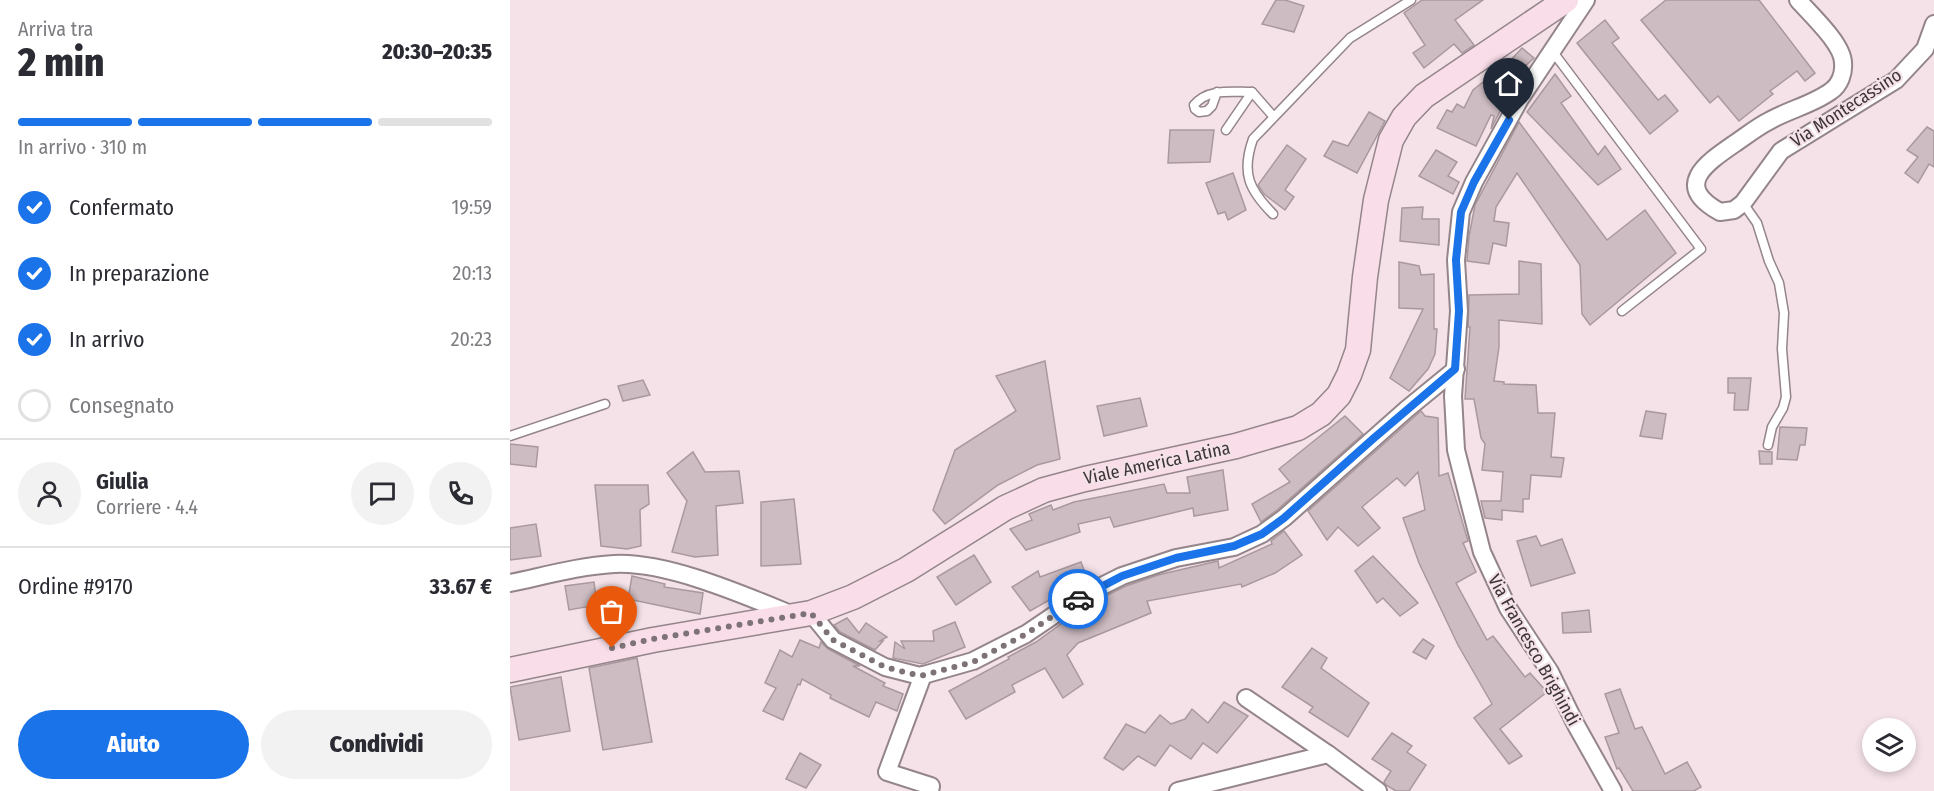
<!DOCTYPE html>
<html lang="it">
<head>
<meta charset="utf-8">
<style>
	:root { --surface:#fff; --page:#f2f2f3; --text:#2b2b33; --muted:#7c7c81; --line:#e1e1e2; --accent:#1a73e8 }
	body { margin:0; font-family:"Fira Sans Condensed",sans-serif; background:var(--page); color:var(--text); height:100vh; display:flex; flex-direction:column; font-size:22px; white-space:nowrap }
	* { box-sizing:border-box; margin:0 }
	p { font-size:20px; color:var(--muted) }
	.icon { flex:none; width:33px; height:33px; fill:none; stroke:currentColor; stroke-width:2; stroke-linecap:round; stroke-linejoin:round }
	.map { position:relative; flex:1; overflow:hidden }
	.side { display:flex; flex-direction:column; background:var(--surface); width:510px }
	.side>* { flex:none }
	.controls { position:absolute; left:1352px; top:718px; display:grid; gap:12px }
	.controls a { display:grid; place-items:center; width:54px; height:54px; border-radius:50%; background:var(--surface); box-shadow:0 3px 9px #0003; font-size:30px }
	.pin { position:absolute; display:grid; place-items:center; width:51px; height:51px; color:#fff; margin:-62px -26px; border-radius:50% 50% 50% 0; rotate:-45deg; box-shadow:0 0 6px #0007 }
	.pin .icon { rotate:45deg }
	.courier { position:absolute; display:grid; place-items:center; width:60px; height:60px; margin:-30px; border:4px solid #1a73e8; border-radius:50%; background:#fff; color:#222; box-shadow:0 2px 8px #0007 }
	.summary em { font-style:normal; font-weight:800 }
	.summary div { display:flex; flex-direction:column-reverse }
	.summary { display:flex; align-items:center; justify-content:space-between; height:102px; padding:0 18px }
	h1 { font-size:39px; font-weight:800; line-height:45px }
	.bar { display:grid; grid-template-columns:repeat(4,1fr); gap:9px 6px; align-content:center; height:72px; padding:0 18px }
	.bar i { height:8px; border-radius:4px; background:var(--line) }
	.bar .selected { background:var(--accent) }
	.bar p { grid-column:span 4 }
	.line { display:flex; align-items:center; gap:15px; padding:0 18px; border-top:2px solid var(--line) }
	.line div { flex:1 }
	.round { display:grid; place-items:center; flex:none; width:63px; height:63px; border-radius:32px; background:var(--page) }
	ol { padding:0 18px; list-style:none }
	li { display:flex; align-items:center; gap:18px; height:66px }
	li p { margin-inline-start:auto }
	li .icon { padding:6px; border-radius:50%; background:var(--accent); color:#fff; stroke-width:4 }
	li:last-child { color:var(--muted) }
	li i { width:33px; height:33px; border:3px solid var(--line); border-radius:50% }
	.action { display:flex; gap:12px; margin-top:auto; padding:12px 18px }
	.action a { flex:1; height:69px; border-radius:36px; background:var(--accent); color:#fff; font-size:24px; font-weight:800; line-height:69px; text-align:center }
	.action a+a { background:var(--page); color:var(--text) }
	main { display:flex; flex:1; min-height:0 }
	.map>svg:first-child { display:block }
	.building { fill:#cdbcc2; stroke:#a9999e; stroke-width:1.5 }
	.lines { fill:none; stroke-linecap:round; stroke-linejoin:round }
	.service-casing { stroke:#94858a; stroke-width:11 }
	.minor-casing { stroke:#94858a; stroke-width:20 }
	.secondary-casing { stroke:#94858a; stroke-width:27 }
	.service { stroke:#fff; stroke-width:8 }
	.minor { stroke:#fff; stroke-width:16 }
	.secondary { stroke:#f9dde8; stroke-width:24 }
	.done { stroke:#7d7276; stroke-width:6; stroke-dasharray:0 10.8 }
	.route { stroke:#1a73e8; stroke-width:8 }
	.labels { text-anchor:middle; dominant-baseline:central; stroke-width:4.5; stroke-linejoin:round; paint-order:stroke }
	.street-label { font-size:18px; fill:#3d3639; stroke:#f4e2e8 }
</style>
</head>
<body>
<main>
<section class="side">
<div class="summary"><div><h1>2 min</h1><p>Arriva tra</p></div><em>20:30–20:35</em></div>
<div class="bar"><i class="selected"></i><i class="selected"></i><i class="selected"></i><i></i><p>In arrivo · 310 m</p></div>
<ol>
<li><svg class="icon" aria-label="check" viewBox="0 0 24 24"><path d="M5 12l5 5 9-10"/></svg>Confermato<p>19:59</p></li>
<li><svg class="icon" aria-label="check" viewBox="0 0 24 24"><path d="M5 12l5 5 9-10"/></svg>In preparazione<p>20:13</p></li>
<li><svg class="icon" aria-label="check" viewBox="0 0 24 24"><path d="M5 12l5 5 9-10"/></svg>In arrivo<p>20:23</p></li>
<li><i></i>Consegnato</li>
</ol>
<div class="line" style="height:108px"><a class="round"><svg class="icon" aria-label="person" viewBox="0 0 24 24"><circle cx="12" cy="8" r="4"/><path d="M4 21q1-7 8-7t8 7"/></svg></a><div><b>Giulia</b><p>Corriere · 4.4</p></div><a class="round"><svg class="icon" aria-label="chat" viewBox="0 0 24 24"><path d="M4 5h16v11H9l-5 4z"/></svg></a><a class="round"><svg class="icon" aria-label="phone" viewBox="0 0 24 24"><path d="M5 4h4l2 5-3 2q2 4 5 5l2-3 5 2v4C11 20 4 13 5 4z"/></svg></a></div>
<div class="line" style="height:78px"><div>Ordine #9170</div><b>33.67 €</b></div>
<div class="action"><a>Aiuto</a><a>Condividi</a></div>
</section>
<div class="map">
<svg width="1424" height="791" viewBox="0 0 1424 791">
	<rect width="100%" height="100%" fill="#f4e2e8"/>
	<g class="building">
		<path d="M 766,0 L 775,0 L 794,6 L 784,32 L 752,24 Z"/>
		<path d="M 912,0 L 973,0 L 945,20 L 964,45 L 952,53 L 944,44 L 914,68 L 903,53 L 915,45 L 894,13 Z"/>
		<path d="M 1156,0 L 1249,0 L 1305,73 L 1295,81 L 1287,71 L 1260,91 L 1263,94 L 1229,121 L 1208,96 L 1200,103 L 1131,20 Z"/>
		<path d="M 1095,20 L 1109,38 L 1102,43 L 1148,100 L 1155,95 L 1168,111 L 1140,134 L 1067,43 Z"/>
		<path d="M 1012,48 L 1024,58 L 1011,70 L 981,129 L 984,116 L 981,115 L 966,146 L 927,128 L 937,110 L 942,112 L 947,104 L 954,108 L 963,90 L 973,82 L 985,65 L 999,62 Z"/>
		<path d="M 1045,74 L 1061,96 L 1051,103 L 1088,155 L 1095,146 L 1111,169 L 1088,185 L 1017,112 Z"/>
		<path d="M 859,112 L 875,121 L 847,173 L 814,156 L 823,141 L 838,146 Z"/>
		<path d="M 1009,122 L 1097,240 L 1135,210 L 1166,253 L 1080,325 L 1072,314 L 1070,265 L 1007,173 L 986,207 L 984,221 L 999,223 L 996,246 L 983,243 L 979,264 L 957,261 L 959,236 L 965,205 Z"/>
		<path d="M 1417,127 L 1424,131 L 1424,167 L 1419,164 L 1408,183 L 1395,173 L 1408,157 L 1397,150 Z"/>
		<path d="M 660,130 L 704,130 L 700,162 L 658,163 Z"/>
		<path d="M 777,145 L 796,159 L 775,190 L 784,197 L 775,210 L 754,194 L 748,185 Z"/>
		<path d="M 926,150 L 947,162 L 938,176 L 949,182 L 943,194 L 909,176 Z"/>
		<path d="M 723,173 L 736,210 L 718,220 L 715,212 L 708,214 L 696,183 Z"/>
		<path d="M 913,207 L 912,219 L 929,219 L 929,245 L 890,241 L 892,208 Z"/>
		<path d="M 1009,261 L 1031,264 L 1032,324 L 989,320 L 989,347 L 984,381 L 994,382 L 994,384 L 1026,385 L 1028,413 L 1045,413 L 1041,457 L 1054,458 L 1051,477 L 1021,475 L 1019,499 L 1013,499 L 1013,512 L 992,510 L 992,520 L 975,518 L 971,501 L 991,501 L 993,472 L 972,470 L 975,444 L 971,438 L 964,399 L 955,399 L 960,327 L 958,327 L 959,295 L 1009,294 Z"/>
		<path d="M 889,262 L 909,266 L 911,275 L 924,274 L 924,329 L 927,329 L 925,354 L 918,369 L 899,391 L 880,378 L 913,309 L 889,308 Z"/>
		<path d="M 535,361 L 550,459 L 527,465 L 488,485 L 435,524 L 423,510 L 445,450 L 506,411 L 486,376 Z"/>
		<path d="M 1218,378 L 1241,378 L 1238,410 L 1224,410 L 1225,393 L 1218,393 Z"/>
		<path d="M 133,380 L 140,395 L 113,401 L 108,386 Z"/>
		<path d="M 630,398 L 637,426 L 594,436 L 587,406 Z"/>
		<path d="M 911,411 L 915,416 L 928,418 L 929,476 L 938,473 L 958,541 L 953,543 L 966,572 L 946,583 L 977,640 L 983,636 L 1015,677 L 1020,673 L 1037,692 L 990,729 L 1012,756 L 999,764 L 964,718 L 982,704 L 948,645 L 909,563 L 893,518 L 915,510 L 908,472 L 895,486 L 887,478 L 852,507 L 870,528 L 848,546 L 828,527 L 817,540 L 798,511 Z"/>
		<path d="M 1136,411 L 1156,414 L 1152,439 L 1130,436 Z"/>
		<path d="M 835,416 L 853,434 L 767,510 L 751,522 L 742,504 L 780,482 L 769,469 Z"/>
		<path d="M 1270,427 L 1297,428 L 1295,445 L 1290,445 L 1287,460 L 1267,459 Z"/>
		<path d="M 0,444 L 28,447 L 26,467 L 0,464 Z"/>
		<path d="M 1249,451 L 1262,452 L 1262,464 L 1250,464 Z"/>
		<path d="M 183,452 L 195,472 L 229,471 L 233,503 L 206,506 L 208,555 L 185,557 L 162,552 L 177,501 L 157,473 Z"/>
		<path d="M 713,470 L 718,510 L 684,516 L 683,508 L 604,527 L 600,517 L 568,524 L 570,532 L 516,550 L 500,529 L 522,520 L 519,514 L 541,505 L 543,510 L 564,502 L 654,484 L 657,493 L 680,493 L 677,477 Z"/>
		<path d="M 85,485 L 138,485 L 139,504 L 130,510 L 131,546 L 117,549 L 91,546 Z"/>
		<path d="M 284,499 L 291,564 L 251,566 L 251,502 Z"/>
		<path d="M 26,524 L 31,556 L 0,560 L 0,528 Z"/>
		<path d="M 774,531 L 792,555 L 765,573 L 732,587 L 731,584 L 637,601 L 641,613 L 568,643 L 557,655 L 573,684 L 553,698 L 535,668 L 502,685 L 505,692 L 456,719 L 439,691 L 499,659 L 498,657 L 526,642 L 577,605 L 616,586 L 648,575 L 708,561 L 709,568 L 762,544 L 761,541 Z"/>
		<path d="M 1026,536 L 1031,546 L 1052,539 L 1065,573 L 1021,586 L 1007,541 Z"/>
		<path d="M 464,555 L 481,582 L 446,605 L 427,577 Z"/>
		<path d="M 863,556 L 908,603 L 890,616 L 873,598 L 867,603 L 845,571 Z"/>
		<path d="M 571,562 L 578,581 L 556,594 L 555,591 L 520,611 L 502,587 L 528,571 L 530,577 Z"/>
		<path d="M 122,576 L 155,584 L 154,587 L 193,593 L 190,614 L 118,599 Z"/>
		<path d="M 84,582 L 87,605 L 59,610 L 55,586 Z"/>
		<path d="M 1079,610 L 1081,632 L 1053,633 L 1052,613 Z"/>
		<path d="M 337,618 L 349,633 L 356,623 L 377,637 L 370,641 L 373,641 L 365,650 L 330,632 L 324,625 Z"/>
		<path d="M 445,622 L 455,647 L 413,664 L 383,658 L 385,642 L 395,649 L 391,641 L 424,641 L 423,631 Z"/>
		<path d="M 913,639 L 924,646 L 916,659 L 903,652 Z"/>
		<path d="M 290,640 L 309,648 L 311,642 L 318,649 L 350,666 L 343,666 L 375,683 L 373,686 L 393,694 L 387,711 L 366,702 L 359,717 L 320,698 L 321,695 L 292,679 L 290,685 L 288,684 L 273,720 L 253,711 L 266,688 L 255,683 L 270,650 L 282,657 Z"/>
		<path d="M 802,648 L 817,658 L 811,668 L 859,703 L 838,737 L 799,712 L 803,707 L 772,687 Z"/>
		<path d="M 127,658 L 142,742 L 93,750 L 79,668 Z"/>
		<path d="M 51,677 L 60,731 L 9,740 L 0,687 Z"/>
		<path d="M 1110,689 L 1125,729 L 1132,727 L 1155,774 L 1177,762 L 1191,787 L 1184,791 L 1123,791 L 1109,768 L 1107,769 L 1095,737 L 1109,733 L 1095,694 Z"/>
		<path d="M 714,702 L 738,716 L 707,753 L 693,743 L 681,759 L 660,745 L 645,766 L 628,756 L 613,770 L 594,758 L 616,724 L 635,733 L 650,715 L 661,724 L 675,719 L 682,709 L 698,723 Z"/>
		<path d="M 882,733 L 902,746 L 897,752 L 916,765 L 899,791 L 886,791 L 876,785 L 874,782 L 881,771 L 862,759 Z"/>
		<path d="M 290,753 L 311,765 L 296,788 L 276,779 Z"/>
	</g>
	<g class="lines">
		<g class="service-casing">
			<g id="service">
				<path d="M 1043,52 L 1191,249 L 1112,311"/>
				<path d="M 707,92 L 702,106 L 697,111 L 689,112 L 685,109 L 684,105 C 698,88 722,92 742,92 L 763,116"/>
				<path d="M 716,130 L 742,92"/>
				<path d="M 1233,203 L 1247,223 L 1259,261 L 1269,283 L 1274,313 L 1272,349 L 1276,397 L 1273,408 L 1262,427 L 1258,445"/>
				<path d="M 763,214 C 739,190 731,173 743,139 L 840,38 L 901,0"/>
				<path d="M 0,436 L 95,404"/>
			</g>
		</g>
		<g class="minor-casing">
			<g id="minor">
				<path d="M 1076,0 L 1010,99 L 964,182 L 951,212 L 946,260 L 949,311 L 943,396 L 946,450 L 972,552 L 998,608 L 1040,672 L 1066,725 L 1103,791"/>
				<path d="M 1288,0 C 1301,15 1333,44 1333,63 C 1334,73 1330,85 1321,91 C 1304,104 1278,110 1259,121 C 1247,127 1236,136 1224,144 C 1195,164 1163,186 1210,212 L 1224,210 L 1233,203 L 1271,151 L 1386,80 L 1415,49 L 1424,24"/>
				<path d="M 0,583 C 34,576 69,566 104,564 C 156,561 234,595 283,615"/>
				<path d="M 301,613 L 323,640 L 375,667 L 410,676 L 463,661 L 516,634 L 572,596 L 612,576 L 666,558 L 724,547 L 752,534 L 774,518 L 897,409 L 946,369"/>
				<path d="M 413,675 L 377,772 L 421,786 L 420,791"/>
				<path d="M 736,698 L 818,754"/>
				<path d="M 668,791 L 818,754 L 868,791"/>
			</g>
		</g>
		<g class="secondary-casing">
			<path id="secondary" d="M 0,670 L 143,640 L 301,613 L 343,597 L 396,570 L 495,508 L 534,490 L 575,479 L 726,446 L 788,428 L 811,414 L 829,395 L 839,375 L 848,350 L 855,277 L 866,200 L 881,140 L 894,117 L 914,96 L 1056,0"/>
		</g>
		<use href="#service" class="service"/>
		<use href="#minor" class="minor"/>
		<use href="#secondary" class="secondary"/>
	</g>
	<g class="lines">
		<path class="done" d="M 102,648 L 143,639 L 301,613 L 323,640 L 375,667 L 410,676 L 463,662 L 516,634 L 568,599"/>
		<path class="route" d="M 568,599 L 612,576 L 666,558 L 724,546 L 752,534 L 774,518 L 864,438 L 945,369 L 949,311 L 946,260 L 951,212 L 964,182 L 999,120"/>
	</g>
	<g class="labels">
		<g class="street-label">
			<text transform="translate(1336 108) rotate(-33)">Via Montecassino</text>
			<text transform="translate(647 463) rotate(-12)">Viale America Latina</text>
			<text transform="translate(1024 650) rotate(61)">Via Francesco Brighindi</text>
		</g>
	</g>
</svg>
<div class="controls">
<a><svg class="icon" aria-label="layers" viewBox="0 0 24 24"><path d="M12 4l9 5-9 5-9-5zM3 14l9 5 9-5"/></svg></a>
</div>
<div class="pin" style="left:102px;top:648px;background:#ea580c"><svg class="icon" aria-label="bag" viewBox="0 0 24 24"><path d="M5 8h14l-1 12H6zM9 8a3 3 0 0 1 6 0"/></svg></div>
<div class="pin" style="left:999px;top:120px;background:#1f2937"><svg class="icon" aria-label="home" viewBox="0 0 24 24"><path d="M3 11l9-7 9 7M6 9v11h12V9"/></svg></div>
<div class="courier" style="left:568px;top:599px"><svg class="icon" aria-label="car" viewBox="0 0 24 24"><path d="M5 17H2v-5l4-1 3-4h7l3 4 3 1v5h-3M9 17h6M6 11h13"/><circle cx="7" cy="17" r="2"/><circle cx="17" cy="17" r="2"/></svg></div>
</div>
</main>
</body>
</html>
